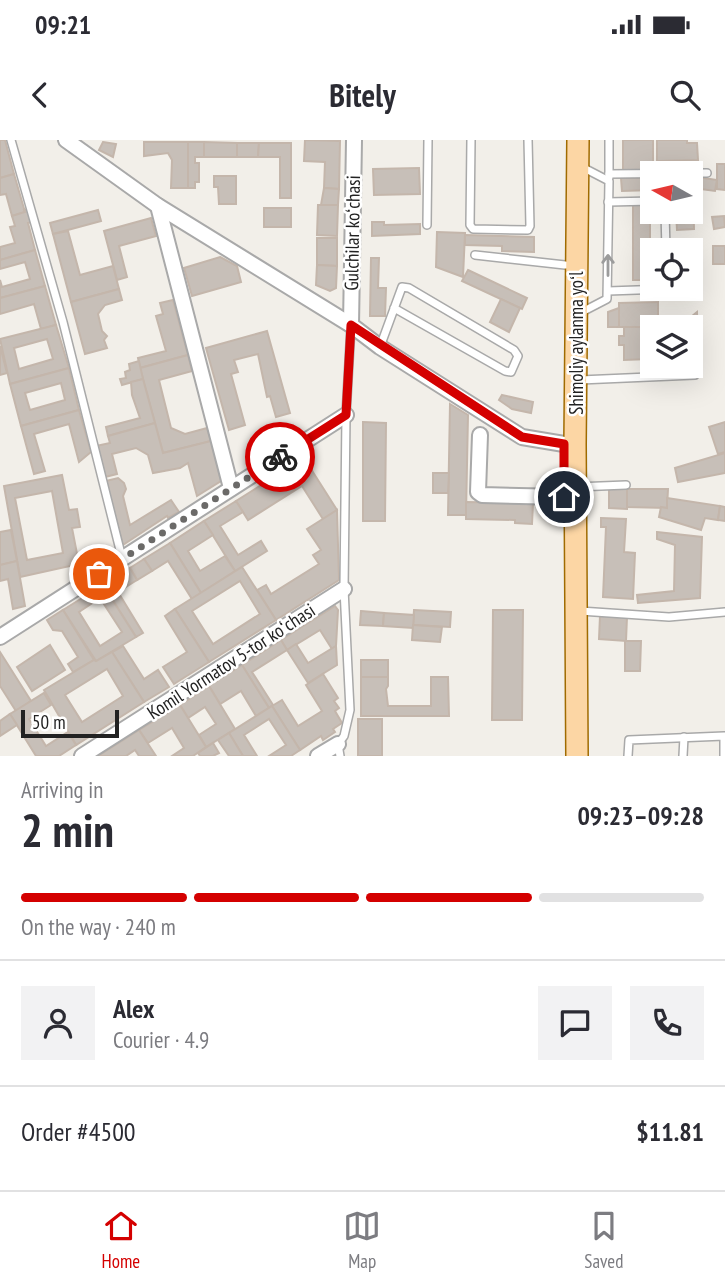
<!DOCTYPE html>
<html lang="en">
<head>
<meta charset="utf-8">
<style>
	:root { --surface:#fff; --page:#f2f2f3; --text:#2b2b33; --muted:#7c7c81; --line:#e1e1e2; --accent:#d40000 }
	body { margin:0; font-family:"PT Sans Narrow",sans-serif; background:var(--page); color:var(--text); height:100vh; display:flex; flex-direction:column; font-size:26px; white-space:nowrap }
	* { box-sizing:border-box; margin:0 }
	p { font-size:23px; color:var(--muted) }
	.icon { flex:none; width:38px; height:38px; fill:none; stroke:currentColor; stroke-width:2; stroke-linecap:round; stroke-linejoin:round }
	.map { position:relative; height:616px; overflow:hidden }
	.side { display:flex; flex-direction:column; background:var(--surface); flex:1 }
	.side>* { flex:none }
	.needle { width:46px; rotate:278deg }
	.controls { position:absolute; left:640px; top:21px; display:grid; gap:14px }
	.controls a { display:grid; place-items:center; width:63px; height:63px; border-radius:0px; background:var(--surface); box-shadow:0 7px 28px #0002; font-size:35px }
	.scale { position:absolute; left:21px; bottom:18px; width:98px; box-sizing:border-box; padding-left:7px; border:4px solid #222; border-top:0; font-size:19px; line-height:24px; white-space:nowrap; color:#222; -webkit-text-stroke:5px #fff; paint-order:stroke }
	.pin { position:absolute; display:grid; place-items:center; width:60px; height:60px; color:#fff; margin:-30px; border:4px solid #fff; border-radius:50%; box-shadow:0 2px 7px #0007 }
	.courier { position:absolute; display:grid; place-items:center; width:70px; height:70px; margin:-35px; border:5px solid #d40000; border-radius:50%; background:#fff; color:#222; box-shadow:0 2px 9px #0007 }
	.headline em { font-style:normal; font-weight:700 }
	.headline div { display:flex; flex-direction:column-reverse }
	.headline { display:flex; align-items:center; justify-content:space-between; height:119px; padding:0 21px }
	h1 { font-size:46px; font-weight:700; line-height:52px }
	.bar { display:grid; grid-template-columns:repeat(4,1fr); gap:10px 7px; align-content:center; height:84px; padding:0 21px }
	.bar i { height:9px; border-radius:5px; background:var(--line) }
	.bar .active { background:var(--accent) }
	.bar p { grid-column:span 4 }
	.line { display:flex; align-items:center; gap:18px; padding:0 21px; border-top:2px solid var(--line) }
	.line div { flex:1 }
	.round { display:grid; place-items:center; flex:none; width:74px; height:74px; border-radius:0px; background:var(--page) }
	.status { display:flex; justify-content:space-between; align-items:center; height:49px; padding:0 35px; background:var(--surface); direction:ltr }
	.status svg { height:19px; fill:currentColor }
	header { display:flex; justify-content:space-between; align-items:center; height:91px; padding:0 21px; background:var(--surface); font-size:32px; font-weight:700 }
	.dock { display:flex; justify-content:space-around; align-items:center; height:98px; border-top:2px solid var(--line); background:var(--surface); font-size:19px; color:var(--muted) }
	.dock a { display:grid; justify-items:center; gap:4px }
	.dock .active { color:var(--accent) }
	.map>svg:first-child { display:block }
	.building { fill:#c7bfb8; stroke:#c4b6ab; stroke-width:2; fill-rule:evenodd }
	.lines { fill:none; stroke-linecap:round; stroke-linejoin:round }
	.service-casing { stroke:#a9a9a9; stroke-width:10 }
	.minor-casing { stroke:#a9a9a9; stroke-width:18 }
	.primary-casing { stroke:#a06b00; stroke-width:24 }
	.service { stroke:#fff; stroke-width:7 }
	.minor { stroke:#fff; stroke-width:14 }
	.primary { stroke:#fcd6a4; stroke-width:21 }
	.oneway { stroke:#9c9c9c }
	.done { stroke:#6b6a68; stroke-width:7; stroke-dasharray:0 12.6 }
	.route { stroke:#d40000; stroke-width:9 }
	.labels { text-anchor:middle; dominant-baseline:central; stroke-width:5; stroke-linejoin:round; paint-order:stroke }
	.street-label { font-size:19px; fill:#222; stroke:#fff }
</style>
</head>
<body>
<div class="status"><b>09:21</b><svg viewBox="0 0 49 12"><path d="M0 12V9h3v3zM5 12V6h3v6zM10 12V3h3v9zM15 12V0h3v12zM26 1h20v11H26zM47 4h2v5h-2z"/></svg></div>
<header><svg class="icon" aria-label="back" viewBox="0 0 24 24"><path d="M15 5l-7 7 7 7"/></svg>Bitely<svg class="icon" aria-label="search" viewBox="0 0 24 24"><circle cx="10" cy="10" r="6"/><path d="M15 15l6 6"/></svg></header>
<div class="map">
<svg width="725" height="616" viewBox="0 0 725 616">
	<rect width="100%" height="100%" fill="#f2efe9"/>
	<g class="building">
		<path d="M 0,0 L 5,0 L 14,34 L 0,38 Z"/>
		<path d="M 305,0 L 340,1 L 339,49 L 324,48 L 325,22 L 304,21 Z"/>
		<rect x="623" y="0" width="30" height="30"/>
		<path d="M 657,0 L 687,0 L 687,3 L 697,3 L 698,20 L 657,21 Z"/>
		<path d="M 103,2 L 116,4 L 113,17 L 99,10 Z"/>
		<path d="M 144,2 L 188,2 L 188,48 L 171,48 L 172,20 L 168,13 L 144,16 Z"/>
		<path d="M 188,2 L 204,2 L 204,17 L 195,17 L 195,23 L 199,23 L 199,42 L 195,42 L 195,48 L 188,48 Z"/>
		<path d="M 204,2 L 237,3 L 237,17 L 204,17 Z"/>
		<path d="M 237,3 L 259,3 L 258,17 L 237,17 Z"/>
		<path d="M 259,3 L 291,3 L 291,58 L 280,58 L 280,17 L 258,17 Z"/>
		<path d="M 717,24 L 725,24 L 725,50 L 717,49 Z"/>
		<path d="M 419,28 L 420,54 L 374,55 L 373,29 Z"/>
		<path d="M 14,34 L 25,72 L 12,76 L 6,54 L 0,55 L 0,38 Z"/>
		<path d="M 214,36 L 236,36 L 236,64 L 219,64 L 218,47 L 214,47 Z"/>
		<path d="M 691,36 L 717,40 L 715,51 L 693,48 L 694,89 L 677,90 L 676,72 L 691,72 Z"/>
		<path d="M 621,38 L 653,38 L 653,50 L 622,51 Z"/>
		<path d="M 324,48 L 339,49 L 338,65 L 321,65 Z"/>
		<path d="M 318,65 L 338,65 L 337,96 L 317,95 Z"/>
		<rect x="633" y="65" width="17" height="75"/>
		<rect x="264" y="68" width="27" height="19"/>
		<path d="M 28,69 L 32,82 L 28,83 L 35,110 L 0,120 L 0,107 L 15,103 L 10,87 L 15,86 L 12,76 L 25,72 L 24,70 Z"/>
		<path d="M 98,70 L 101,81 L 53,94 L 50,83 Z"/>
		<path d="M 724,76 L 725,87 L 714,89 L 712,77 Z"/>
		<path d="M 151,78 L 156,96 L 119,106 L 127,137 L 117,140 L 104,91 Z"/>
		<path d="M 372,82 L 384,82 L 384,85 L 420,84 L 420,94 L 372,96 Z"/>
		<path d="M 68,91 L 80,135 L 113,126 L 119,149 L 71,162 L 53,94 Z"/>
		<path d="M 437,92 L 465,93 L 463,137 L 436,127 Z"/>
		<path d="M 465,95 L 534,97 L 534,112 L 502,111 L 502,106 L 465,105 Z"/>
		<path d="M 317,98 L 337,98 L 337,126 L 317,125 Z"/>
		<path d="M 676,102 L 699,102 L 699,141 L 691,141 L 691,110 L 676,110 Z"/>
		<rect x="713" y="106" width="12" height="18"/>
		<path d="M 35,110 L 45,146 L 0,158 L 0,140 L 2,147 L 30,139 L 25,122 L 0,129 L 0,120 Z"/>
		<path d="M 220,117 L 237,126 L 241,142 L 192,156 L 184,128 Z"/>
		<path d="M 371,118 L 379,118 L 378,148 L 386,148 L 385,176 L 370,176 Z"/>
		<path d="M 317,125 L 337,126 L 336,148 L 330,151 L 316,145 Z"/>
		<path d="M 468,130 L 527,158 L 522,169 L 462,141 Z"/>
		<path d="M 45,146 L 56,185 L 41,189 L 34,164 L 0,174 L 0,158 Z"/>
		<path d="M 119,149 L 122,160 L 105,165 L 98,174 L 102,191 L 107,196 L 104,200 L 107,208 L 85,214 L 71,162 Z"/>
		<path d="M 501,159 L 520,168 L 509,192 L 490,182 Z"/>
		<path d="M 173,160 L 188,215 L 140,228 L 138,218 L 166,211 L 156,176 L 163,174 L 160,163 Z"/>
		<path d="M 658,162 L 658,187 L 619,187 L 619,163 Z"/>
		<path d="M 619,168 L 619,187 L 608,187 L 608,172 Z"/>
		<path d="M 697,172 L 698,213 L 691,214 L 691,187 L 663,187 L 681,185 Z"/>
		<path d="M 56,185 L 69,228 L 10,244 L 0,199 ZM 47,199 L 53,219 L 19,229 L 14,208 Z"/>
		<path d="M 624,187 L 649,187 L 649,219 L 624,220 L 624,205 L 619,205 L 619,196 L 624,196 Z"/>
		<path d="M 267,191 L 290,273 L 276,277 L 270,256 L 267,257 L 258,214 L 234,220 L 238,232 L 231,234 L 245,285 L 229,290 L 206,208 Z"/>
		<path d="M 0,206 L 7,233 L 0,235 Z"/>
		<path d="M 188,215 L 192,231 L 159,240 L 171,288 L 185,294 L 207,288 L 211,301 L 163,313 L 140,228 Z"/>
		<path d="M 139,221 L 143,239 L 122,245 L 120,239 L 126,238 L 125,232 L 130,230 L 129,224 Z"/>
		<path d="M 69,228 L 79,270 L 21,286 L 10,244 ZM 61,243 L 65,260 L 30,270 L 25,253 Z"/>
		<path d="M 143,239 L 155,283 L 108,296 L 106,287 L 140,278 L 132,255 L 131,242 Z"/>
		<path d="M 502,255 L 533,262 L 531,273 L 512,269 L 499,260 Z"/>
		<path d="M 450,264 L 468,275 L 466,375 L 448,375 Z"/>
		<path d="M 79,270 L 91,312 L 79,322 L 69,284 L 34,294 L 45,331 L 34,334 L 21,286 Z"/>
		<path d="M 363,282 L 386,283 L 385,381 L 363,381 Z"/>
		<path d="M 725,282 L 725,312 L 718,314 L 709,287 Z"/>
		<path d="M 155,283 L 163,313 L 211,301 L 221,341 L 197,356 L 188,323 L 180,328 L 153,333 L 148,315 L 136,308 L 112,314 L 117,334 L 105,337 L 96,306 L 110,303 L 108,296 Z"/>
		<path d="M 725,313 L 725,333 L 678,342 L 675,328 Z"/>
		<path d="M 304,318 L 337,370 L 323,379 L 302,346 L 248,380 L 236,361 Z"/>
		<path d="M 433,333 L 449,333 L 448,353 L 433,353 Z"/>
		<path d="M 62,335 L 69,370 L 77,369 L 80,387 L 72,388 L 79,424 L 20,437 L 4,346 ZM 52,351 L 63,413 L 27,420 L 15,358 Z"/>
		<path d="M 118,338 L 124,343 L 126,349 L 123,356 L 130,385 L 171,360 L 179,372 L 168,378 L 167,376 L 123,405 L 106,341 Z"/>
		<path d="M 609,349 L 627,349 L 627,369 L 609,368 Z"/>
		<path d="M 627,349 L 668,349 L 667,368 L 627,367 Z"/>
		<path d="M 667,358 L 720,366 L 718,380 L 705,378 L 701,390 L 659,377 L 661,367 L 667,368 Z"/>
		<path d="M 236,361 L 243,372 L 220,386 L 238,415 L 261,401 L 267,411 L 235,431 L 204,381 Z"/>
		<path d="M 466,362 L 533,363 L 532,384 L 515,383 L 515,380 L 466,379 Z"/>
		<path d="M 720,366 L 725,367 L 725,381 L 718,380 Z"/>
		<path d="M 337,370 L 339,440 L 276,480 L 257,450 L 266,445 L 271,454 L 319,424 L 313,415 L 321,410 L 307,389 Z"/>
		<path d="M 601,378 L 626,379 L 624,412 L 635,413 L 633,459 L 603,457 L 606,387 L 601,387 Z"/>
		<path d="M 204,381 L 213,395 L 188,411 L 200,431 L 225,416 L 235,431 L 201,453 L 170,403 Z"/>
		<path d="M 11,390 L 17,421 L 0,425 L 0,392 Z"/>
		<path d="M 657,392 L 702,397 L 700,458 L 638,463 L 637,455 L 674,451 L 675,405 L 657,399 Z"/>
		<path d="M 170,403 L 201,453 L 192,459 L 168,421 L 152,431 L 144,419 Z"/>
		<path d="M 144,419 L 152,431 L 137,440 L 130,428 Z"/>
		<path d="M 17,421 L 25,466 L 13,469 L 8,439 L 0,441 L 0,425 Z"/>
		<path d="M 242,427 L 276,480 L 209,522 L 175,469 ZM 240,441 L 260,474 L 213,504 L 192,471 Z"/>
		<path d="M 130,428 L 137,440 L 118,452 L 143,493 L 136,497 L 103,445 Z"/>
		<path d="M 103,445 L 136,497 L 96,521 L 63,470 ZM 100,458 L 122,492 L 100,506 L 79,472 Z"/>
		<path d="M 335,466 L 338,470 L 336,506 L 332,509 L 320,490 L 287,510 L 281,500 Z"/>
		<path d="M 175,469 L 209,522 L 174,544 L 163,527 L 187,512 L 165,476 Z"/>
		<path d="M 63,470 L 94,520 L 73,532 L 68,524 L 78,517 L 62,491 L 53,490 L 47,480 Z"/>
		<path d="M 414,470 L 451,472 L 450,487 L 413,485 Z"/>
		<path d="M 493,470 L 523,470 L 522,580 L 492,580 Z"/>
		<path d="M 361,471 L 384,473 L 383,486 L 360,485 Z"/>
		<path d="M 384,473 L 414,475 L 413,488 L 383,486 Z"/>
		<path d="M 600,476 L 627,477 L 626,501 L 599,499 Z"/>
		<path d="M 413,485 L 442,487 L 440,502 L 412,500 Z"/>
		<path d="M 281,500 L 287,510 L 252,532 L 273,565 L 269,568 L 242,525 Z"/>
		<path d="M 625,501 L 641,501 L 640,531 L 625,531 Z"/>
		<path d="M 296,504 L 308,523 L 336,506 L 337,525 L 308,543 L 287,510 Z"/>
		<path d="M 50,505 L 65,530 L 32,551 L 17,527 Z"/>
		<path d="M 123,506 L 144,539 L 158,530 L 169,547 L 144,562 L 112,512 Z"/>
		<path d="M 0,512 L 31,561 L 16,571 L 0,546 Z"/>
		<path d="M 112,512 L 144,562 L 76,605 L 44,550 L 94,520 L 96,521 ZM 107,529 L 123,556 L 82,582 L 65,555 Z"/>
		<rect x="361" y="520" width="27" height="17"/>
		<path d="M 242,525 L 269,568 L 256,576 L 241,551 L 220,564 L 209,546 Z"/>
		<path d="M 323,534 L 338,558 L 334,561 L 339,568 L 335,571 L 342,583 L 333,589 L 335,592 L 323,600 L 321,596 L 300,610 L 272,566 L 282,560 L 298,586 L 322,571 L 306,545 Z"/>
		<path d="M 361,537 L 388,537 L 388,546 L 386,549 L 388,566 L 431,566 L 431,537 L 448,537 L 449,576 L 361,576 Z"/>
		<path d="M 209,546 L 235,589 L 206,607 L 199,595 L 216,584 L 205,567 L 188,578 L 180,565 Z"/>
		<path d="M 44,553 L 51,565 L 29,579 L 46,606 L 68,592 L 76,605 L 59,616 L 36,616 L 10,574 Z"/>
		<path d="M 180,565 L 206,607 L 193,616 L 172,616 L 184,608 L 172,588 L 148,603 L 139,590 Z"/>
		<path d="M 272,566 L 300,610 L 291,616 L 269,616 L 286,605 L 269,579 L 244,595 L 257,616 L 243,616 L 229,593 Z"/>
		<path d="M 10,574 L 17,585 L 0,596 L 0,581 Z"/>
		<rect x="358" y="579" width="24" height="37"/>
		<path d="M 139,590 L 156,616 L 139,616 L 135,610 L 126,616 L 98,616 Z"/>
		<path d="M 229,593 L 243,616 L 229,616 L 218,600 Z"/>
		<path d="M 213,603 L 219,613 L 213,616 L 200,616 L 198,613 Z"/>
	</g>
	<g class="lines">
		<g class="service-casing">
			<g id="service">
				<path d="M 11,0 L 63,182 L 122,418"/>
				<path d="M 471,0 L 470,85 L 473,89 L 528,90 L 530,86 L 528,0"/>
				<path d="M 580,26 L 609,41 L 607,159 L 580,173"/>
				<path d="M 609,34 L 707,33"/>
				<path d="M 609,37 L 609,0"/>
				<path d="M 608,62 L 653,61"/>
				<path d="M 665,72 L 666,110"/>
				<path d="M 427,85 L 428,0"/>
				<path d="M 475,115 L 565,125"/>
				<path d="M 608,151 L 666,149"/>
				<path d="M 380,207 L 402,147 L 409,148 L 514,210 L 518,216 L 511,232 L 505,231 L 394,168"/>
				<path d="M 580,240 L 695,235"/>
				<path d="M 576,347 L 626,345"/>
				<path d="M 580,471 L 669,477 L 725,472"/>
				<path d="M 340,616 L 338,604 L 344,596 L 350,570 L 344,449 L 346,275 L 351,186"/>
				<path d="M 628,616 L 629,600 L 724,596 L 724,616"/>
				<path d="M 683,616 L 684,597"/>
			</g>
		</g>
		<g class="minor-casing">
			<g id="minor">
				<path d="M 66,0 L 158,66 L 351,185 L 380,207 L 522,297 L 564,304"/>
				<path d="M 158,66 L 231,348"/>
				<path d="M 351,185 L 354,0"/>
				<path d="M 480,295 L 478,352 L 482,355 L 564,357"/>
				<path d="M 0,497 L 346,275"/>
				<path d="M 82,616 L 344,449"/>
				<path d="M 318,616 L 338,604"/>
			</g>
		</g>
		<g class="primary-casing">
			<path id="primary" d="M 577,616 L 575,304 L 578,0"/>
		</g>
		<use href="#service" class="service"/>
		<use href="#minor" class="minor"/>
		<use href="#primary" class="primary"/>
	</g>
	<defs><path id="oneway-shaft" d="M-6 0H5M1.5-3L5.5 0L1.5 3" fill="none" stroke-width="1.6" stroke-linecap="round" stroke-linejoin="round" transform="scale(1.75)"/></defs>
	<use class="oneway" href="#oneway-shaft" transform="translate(608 125) rotate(-90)"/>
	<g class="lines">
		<path class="done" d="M 99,434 L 280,317"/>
		<path class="route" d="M 280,317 L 346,275 L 351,185 L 522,297 L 564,304 L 564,357"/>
	</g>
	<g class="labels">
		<g class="street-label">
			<text transform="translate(352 93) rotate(-89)">Gulchilar koʻchasi</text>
			<text transform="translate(576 203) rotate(-90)">Shimoliy aylanma yoʻl</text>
			<text transform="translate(231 521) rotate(-33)">Komil Yormatov 5-tor koʻchasi</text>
		</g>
	</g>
</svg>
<div class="controls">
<a><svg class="needle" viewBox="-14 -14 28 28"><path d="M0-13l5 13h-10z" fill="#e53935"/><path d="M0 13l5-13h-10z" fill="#7c7c81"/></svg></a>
<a><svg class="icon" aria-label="locate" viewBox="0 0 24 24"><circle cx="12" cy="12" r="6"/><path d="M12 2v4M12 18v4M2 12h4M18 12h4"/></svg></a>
<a><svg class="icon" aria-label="layers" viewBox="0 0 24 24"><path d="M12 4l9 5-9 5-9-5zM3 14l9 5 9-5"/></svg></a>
</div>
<div class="scale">50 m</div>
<div class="pin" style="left:99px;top:434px;background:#ea580c"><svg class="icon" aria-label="bag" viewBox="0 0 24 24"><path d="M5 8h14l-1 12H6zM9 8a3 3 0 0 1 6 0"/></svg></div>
<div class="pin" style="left:564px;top:357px;background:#1f2937"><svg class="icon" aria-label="home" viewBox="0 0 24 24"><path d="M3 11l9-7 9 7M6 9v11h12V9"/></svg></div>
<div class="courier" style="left:280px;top:317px"><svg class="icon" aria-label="bike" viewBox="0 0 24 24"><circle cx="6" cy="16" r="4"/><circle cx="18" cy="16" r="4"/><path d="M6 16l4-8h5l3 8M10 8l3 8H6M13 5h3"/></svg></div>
</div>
<section class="side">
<div class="headline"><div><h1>2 min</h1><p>Arriving in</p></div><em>09:23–09:28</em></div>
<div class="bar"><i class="active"></i><i class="active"></i><i class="active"></i><i></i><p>On the way · 240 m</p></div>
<div class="line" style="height:126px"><a class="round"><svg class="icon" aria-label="person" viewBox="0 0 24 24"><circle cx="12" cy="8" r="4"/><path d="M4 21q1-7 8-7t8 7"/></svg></a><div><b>Alex</b><p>Courier · 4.9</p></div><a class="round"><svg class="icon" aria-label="chat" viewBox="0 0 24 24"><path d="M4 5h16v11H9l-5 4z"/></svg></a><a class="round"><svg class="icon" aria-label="phone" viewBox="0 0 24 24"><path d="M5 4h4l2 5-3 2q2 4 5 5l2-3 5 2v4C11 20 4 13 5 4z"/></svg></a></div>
<div class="line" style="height:91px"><div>Order #4500</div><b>$11.81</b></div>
</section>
<nav class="dock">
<a class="active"><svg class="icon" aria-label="home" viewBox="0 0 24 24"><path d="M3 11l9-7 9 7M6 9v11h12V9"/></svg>Home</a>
<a><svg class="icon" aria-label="map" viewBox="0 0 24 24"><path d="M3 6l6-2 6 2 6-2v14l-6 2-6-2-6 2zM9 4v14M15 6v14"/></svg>Map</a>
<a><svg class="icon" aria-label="saved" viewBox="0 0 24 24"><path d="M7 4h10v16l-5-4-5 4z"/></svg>Saved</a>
</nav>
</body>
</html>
